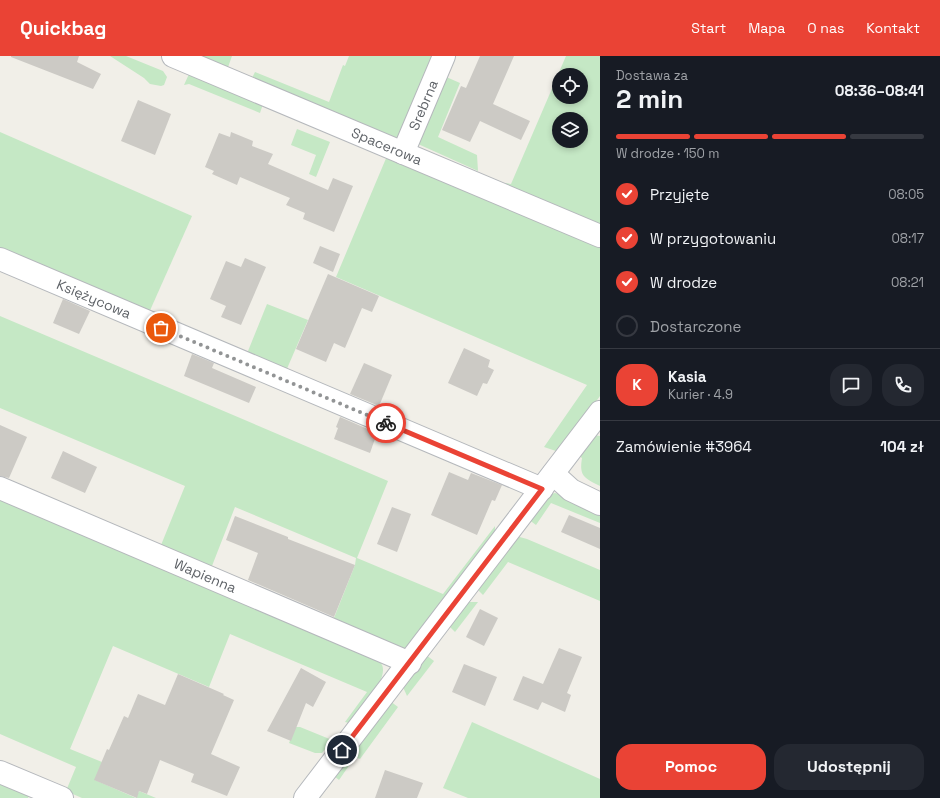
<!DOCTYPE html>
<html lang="pl">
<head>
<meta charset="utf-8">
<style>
	:root { --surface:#171b24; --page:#242831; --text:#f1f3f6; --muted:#9ea1a6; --line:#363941; --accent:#ea4335 }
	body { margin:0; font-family:"Space Grotesk",sans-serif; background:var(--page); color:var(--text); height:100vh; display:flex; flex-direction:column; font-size:15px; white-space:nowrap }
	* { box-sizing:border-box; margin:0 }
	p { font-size:13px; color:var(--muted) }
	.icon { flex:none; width:22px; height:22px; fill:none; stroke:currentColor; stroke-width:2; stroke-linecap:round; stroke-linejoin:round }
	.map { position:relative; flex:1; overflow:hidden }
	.sheet { display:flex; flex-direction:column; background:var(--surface); width:340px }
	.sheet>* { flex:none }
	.buttons { position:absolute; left:552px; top:12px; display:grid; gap:8px }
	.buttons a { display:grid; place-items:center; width:36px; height:36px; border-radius:50%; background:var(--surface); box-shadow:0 2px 6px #0003; font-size:20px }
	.pin { position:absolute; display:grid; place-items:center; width:34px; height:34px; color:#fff; margin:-17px; border:2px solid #fff; border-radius:50%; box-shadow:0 1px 4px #0007 }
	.courier { position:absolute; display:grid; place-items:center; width:40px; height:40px; margin:-20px; border:3px solid #ea4335; border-radius:50%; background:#fff; color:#222; box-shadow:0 1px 5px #0007 }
	.summary em { font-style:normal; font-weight:700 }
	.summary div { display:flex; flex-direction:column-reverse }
	.summary { display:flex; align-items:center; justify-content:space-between; height:68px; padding:0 16px }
	h1 { font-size:26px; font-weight:700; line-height:30px }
	.bar { display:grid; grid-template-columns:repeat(4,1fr); gap:6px 4px; align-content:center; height:48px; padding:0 16px }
	.bar i { height:5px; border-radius:3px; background:var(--line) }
	.bar .on { background:var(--accent) }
	.bar p { grid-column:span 4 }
	.line { display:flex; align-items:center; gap:10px; padding:0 16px; border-top:1px solid var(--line) }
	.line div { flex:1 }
	.round { display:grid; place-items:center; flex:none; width:42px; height:42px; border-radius:16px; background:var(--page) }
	ol { padding:0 16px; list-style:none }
	li { display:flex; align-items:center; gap:12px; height:44px }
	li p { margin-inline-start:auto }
	li .icon { padding:4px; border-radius:50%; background:var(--accent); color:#fff; stroke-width:4 }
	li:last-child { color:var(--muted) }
	li i { width:22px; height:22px; border:2px solid var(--line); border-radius:50% }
	.action { display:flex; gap:8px; margin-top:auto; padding:8px 16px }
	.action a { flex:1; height:46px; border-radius:16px; background:var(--accent); color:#fff; font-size:16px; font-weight:700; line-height:46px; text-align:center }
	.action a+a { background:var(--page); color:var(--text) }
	header { display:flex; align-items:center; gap:24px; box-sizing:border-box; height:56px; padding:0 20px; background:var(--accent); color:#fff }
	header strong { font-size:19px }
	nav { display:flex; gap:22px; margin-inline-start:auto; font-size:14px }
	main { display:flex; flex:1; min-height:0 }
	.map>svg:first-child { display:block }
	.green { fill:#c5e8c5; fill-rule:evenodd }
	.building { fill:#cccac5 }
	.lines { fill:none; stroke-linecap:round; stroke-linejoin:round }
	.minor-casing { stroke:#b5b8bc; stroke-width:24 }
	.minor { stroke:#fff; stroke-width:22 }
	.done { stroke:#929495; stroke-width:4; stroke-dasharray:0 7.2 }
	.route { stroke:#ea4335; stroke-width:5 }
	.labels { text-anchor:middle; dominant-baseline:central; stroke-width:3; stroke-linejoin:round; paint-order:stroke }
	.street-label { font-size:14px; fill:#5f6368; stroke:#fff }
</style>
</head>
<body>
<header>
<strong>Quickbag</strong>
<nav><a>Start</a><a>Mapa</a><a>O nas</a><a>Kontakt</a></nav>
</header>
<main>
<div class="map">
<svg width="600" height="742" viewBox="0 0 600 742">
	<rect width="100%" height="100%" fill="#f1efe8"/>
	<g class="green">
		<path d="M 110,0 L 126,0 L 163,15 L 167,21 L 164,29 L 161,30 L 150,28 L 144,22 Z"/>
		<path d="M 196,0 L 232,0 L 227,14 Z"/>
		<path d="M 349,0 L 437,0 L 400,82 L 395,83 L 251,24 L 255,16 L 329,46 L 343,9 L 345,10 Z"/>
		<path d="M 566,0 L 600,0 L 600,172 L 504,133 L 506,127 L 511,128 ZM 559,19 L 581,19 L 581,41 L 559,41 ZM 559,63 L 581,63 L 581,85 L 559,85 Z"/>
		<path d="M 189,18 L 263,48 L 260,57 L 189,28 L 184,29 Z"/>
		<path d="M 444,20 L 460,27 L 438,81 L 477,99 L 478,115 L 418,88 Z"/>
		<path d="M 297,73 L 330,86 L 316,121 L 309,118 L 316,99 L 291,89 Z"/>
		<path d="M 0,76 L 192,160 L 148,259 L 0,196 Z"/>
		<path d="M 387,100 L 600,190 L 600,340 L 559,396 L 544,391 L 587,329 L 336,221 Z"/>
		<path d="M 267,248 L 308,264 L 286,315 L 246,300 Z"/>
		<path d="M 0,260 L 388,425 L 357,502 L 443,538 L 495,470 L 495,476 L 408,591 L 401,594 L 332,567 L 355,509 L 356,502 L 235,451 L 210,515 L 159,494 L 185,430 L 0,352 Z"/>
		<path d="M 592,379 L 600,380 L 600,430 C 584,422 579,420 582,402 L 578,399 Z"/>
		<path d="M 555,437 L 559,438 L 600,457 L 600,467 L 551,447 L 536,469 L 528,463 L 551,438 Z"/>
		<path d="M 0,441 L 376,602 C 378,604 381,607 382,609 C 389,624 358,655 349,667 L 345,666 L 367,636 L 230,578 L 209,631 L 113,590 L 70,693 L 102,706 L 95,724 L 136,742 L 139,735 L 156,742 L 82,742 L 66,735 L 76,711 L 0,678 Z"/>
		<path d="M 516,480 L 527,483 L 600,514 L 600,545 L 508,506 L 483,539 L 479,535 L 478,530 Z"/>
		<path d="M 467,546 L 478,546 L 455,576 L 449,570 Z"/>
		<path d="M 426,599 L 434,605 L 407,640 L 403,631 Z"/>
		<path d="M 390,645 L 398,651 L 360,703 L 355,701 L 339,724 L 334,720 Z"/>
		<path d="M 472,666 L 600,723 L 600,742 L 468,742 L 443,732 Z"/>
		<path d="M 296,671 L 300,671 L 332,684 L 322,697 L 315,697 L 289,687 Z"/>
		<path d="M 0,725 L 30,737 L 28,742 L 0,742 Z"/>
	</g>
	<g class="building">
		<path d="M 11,0 L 79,0 L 77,6 L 101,18 L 93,33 L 11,1 Z"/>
		<path d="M 480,0 L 514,0 L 493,48 L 530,65 L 521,84 L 480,65 L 470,86 L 442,74 L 461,30 L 466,32 Z"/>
		<path d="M 138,44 L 171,58 L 155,99 L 121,85 Z"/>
		<path d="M 231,76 L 253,85 L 252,90 L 273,98 L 268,108 L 328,134 L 333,122 L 353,130 L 334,176 L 303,163 L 305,157 L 286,149 L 290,142 L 240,121 L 237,129 L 212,118 L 214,115 L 205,111 L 219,77 L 230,81 Z"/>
		<path d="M 320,190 L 340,198 L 333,216 L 313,207 Z"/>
		<path d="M 245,202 L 266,211 L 241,269 L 221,261 L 226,250 L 210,243 L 226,205 L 241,211 Z"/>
		<path d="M 328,218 L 379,240 L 372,256 L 362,252 L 345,292 L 334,287 L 326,306 L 296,293 Z"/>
		<path d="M 63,243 L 90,255 L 79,278 L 53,267 Z"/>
		<path d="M 464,292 L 490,304 L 488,311 L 494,314 L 487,328 L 483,327 L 477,340 L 448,327 Z"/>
		<path d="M 192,298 L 214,307 L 212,312 L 256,331 L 249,347 L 184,320 Z"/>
		<path d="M 364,307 L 392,319 L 379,350 L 350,338 Z"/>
		<path d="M 340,361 L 377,377 L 370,397 L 334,383 L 338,372 L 336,371 Z"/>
		<path d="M 0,369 L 27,381 L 9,422 L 0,420 Z"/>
		<path d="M 63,395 L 97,411 L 85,437 L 51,422 Z"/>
		<path d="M 449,416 L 468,424 L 471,417 L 502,429 L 495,445 L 492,444 L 477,479 L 431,459 Z"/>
		<path d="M 392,451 L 411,458 L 397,496 L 377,488 Z"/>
		<path d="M 569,459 L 600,472 L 600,493 L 561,476 Z"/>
		<path d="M 235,460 L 288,481 L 288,483 L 355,509 L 334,561 L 248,524 L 258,497 L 226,484 Z"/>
		<path d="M 480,553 L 498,562 L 484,590 L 466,581 Z"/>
		<path d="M 559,592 L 582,601 L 567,637 L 571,639 L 565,656 L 542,646 L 538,654 L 513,644 L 523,620 L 543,628 Z"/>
		<path d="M 464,608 L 497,621 L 485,650 L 452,636 Z"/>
		<path d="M 301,612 L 326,626 L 313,651 L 306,647 L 291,685 L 267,675 Z"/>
		<path d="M 178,618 L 224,638 L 223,639 L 234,644 L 211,698 L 240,711 L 227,740 L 191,726 L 194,718 L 160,704 L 147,738 L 139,735 L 137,742 L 94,724 L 107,693 L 109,694 L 124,660 L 128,662 L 138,638 L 165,649 Z"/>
		<path d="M 385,714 L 423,727 L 417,742 L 375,742 Z"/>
	</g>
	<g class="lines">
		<g class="minor-casing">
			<g id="minor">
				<path id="s1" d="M 173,0 L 600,180"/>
				<path id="s2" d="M 403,97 L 444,0"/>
				<path id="s3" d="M 0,203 L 542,433"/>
				<path d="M 553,418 L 560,424 L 571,434 L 600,448"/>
				<path id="s4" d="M 0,432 L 410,607"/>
				<path d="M 0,716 L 62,742"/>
				<path d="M 305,742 L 600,356"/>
			</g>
		</g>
		<use href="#minor" class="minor"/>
	</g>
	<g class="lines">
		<path class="done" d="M 161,272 L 386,367"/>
		<path class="route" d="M 342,694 L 542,433 L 386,367"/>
	</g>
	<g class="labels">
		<g class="street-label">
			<text stroke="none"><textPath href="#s2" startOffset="52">Srebrna</textPath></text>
			<text stroke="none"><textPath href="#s1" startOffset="232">Spacerowa</textPath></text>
			<text stroke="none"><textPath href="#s3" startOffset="102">Księżycowa</textPath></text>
			<text stroke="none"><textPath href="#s4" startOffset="223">Wapienna</textPath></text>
		</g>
	</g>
</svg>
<div class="buttons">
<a><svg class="icon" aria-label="locate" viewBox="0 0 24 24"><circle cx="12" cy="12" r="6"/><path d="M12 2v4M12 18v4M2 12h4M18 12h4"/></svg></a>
<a><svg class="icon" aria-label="layers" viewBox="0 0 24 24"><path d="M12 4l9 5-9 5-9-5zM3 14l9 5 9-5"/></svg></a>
</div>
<div class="pin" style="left:161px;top:272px;background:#ea580c"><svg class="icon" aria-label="bag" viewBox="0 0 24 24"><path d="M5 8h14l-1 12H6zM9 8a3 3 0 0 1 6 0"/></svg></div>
<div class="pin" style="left:342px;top:694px;background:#1f2937"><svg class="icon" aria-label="home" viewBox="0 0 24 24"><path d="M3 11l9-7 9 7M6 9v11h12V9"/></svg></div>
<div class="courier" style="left:386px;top:367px"><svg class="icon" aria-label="bike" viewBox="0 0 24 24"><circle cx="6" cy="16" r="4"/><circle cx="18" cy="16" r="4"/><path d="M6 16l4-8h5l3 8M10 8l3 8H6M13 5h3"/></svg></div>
</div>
<section class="sheet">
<div class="summary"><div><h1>2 min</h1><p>Dostawa za</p></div><em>08:36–08:41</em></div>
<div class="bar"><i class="on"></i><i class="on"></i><i class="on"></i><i></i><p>W drodze · 150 m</p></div>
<ol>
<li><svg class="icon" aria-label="check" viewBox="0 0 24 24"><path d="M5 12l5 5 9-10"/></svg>Przyjęte<p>08:05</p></li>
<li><svg class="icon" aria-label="check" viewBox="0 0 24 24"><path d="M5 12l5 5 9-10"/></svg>W przygotowaniu<p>08:17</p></li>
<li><svg class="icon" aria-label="check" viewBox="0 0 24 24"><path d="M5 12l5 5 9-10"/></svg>W drodze<p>08:21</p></li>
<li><i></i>Dostarczone</li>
</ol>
<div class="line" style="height:72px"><b class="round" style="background:var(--accent);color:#fff">K</b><div><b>Kasia</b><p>Kurier · 4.9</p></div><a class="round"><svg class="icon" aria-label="chat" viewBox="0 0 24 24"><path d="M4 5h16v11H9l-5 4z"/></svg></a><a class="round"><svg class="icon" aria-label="phone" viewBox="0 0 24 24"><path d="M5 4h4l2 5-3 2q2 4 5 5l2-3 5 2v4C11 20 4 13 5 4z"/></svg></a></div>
<div class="line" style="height:52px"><div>Zamówienie #3964</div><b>104 zł</b></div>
<div class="action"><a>Pomoc</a><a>Udostępnij</a></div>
</section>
</main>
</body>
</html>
